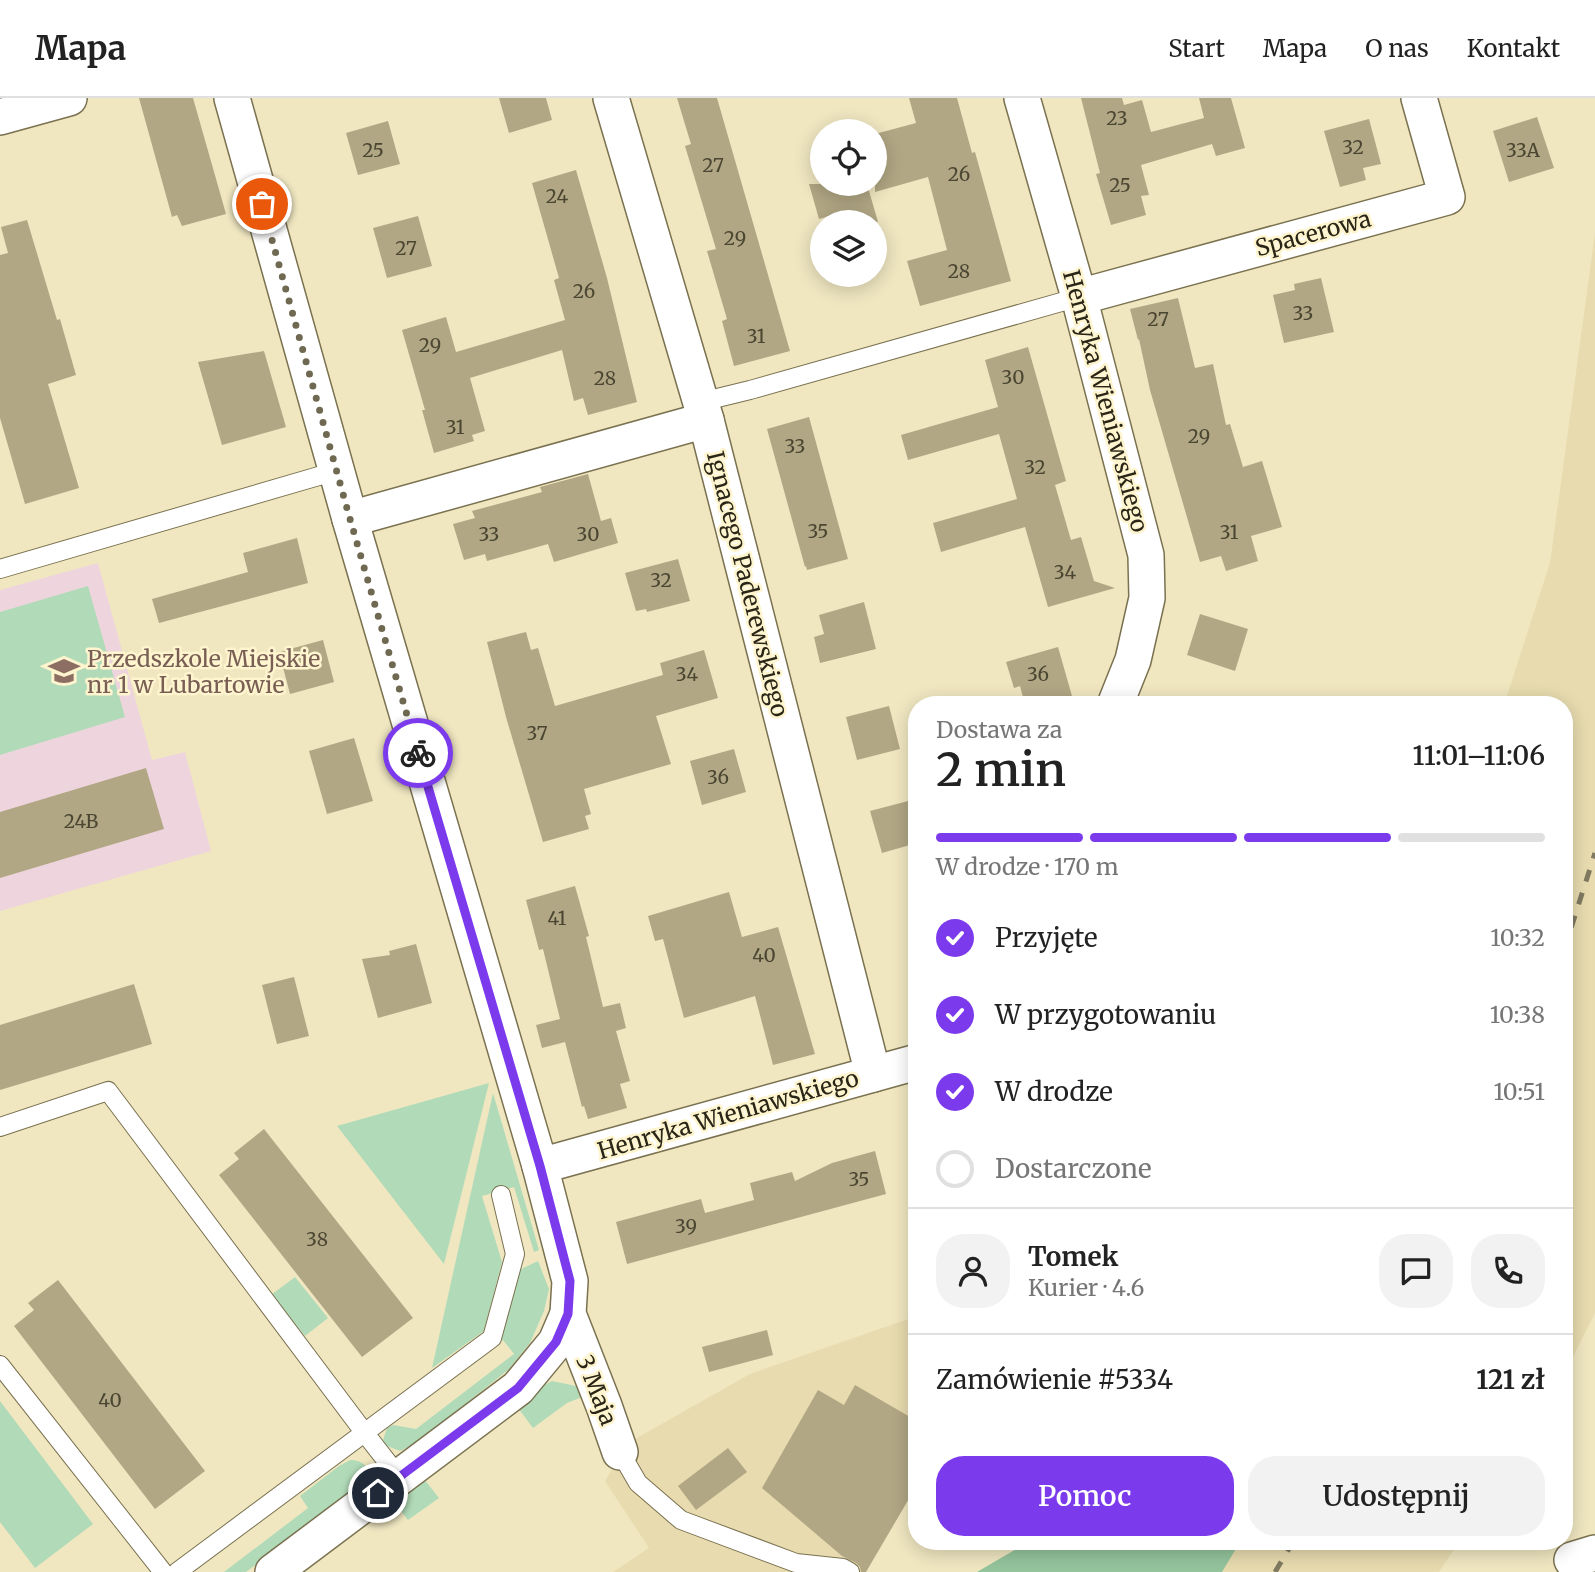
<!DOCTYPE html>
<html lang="pl">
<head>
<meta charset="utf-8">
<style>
	:root { --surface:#fff; --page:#f2f2f2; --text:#222; --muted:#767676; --line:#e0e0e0; --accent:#7c3aed }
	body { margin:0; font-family:Merriweather,serif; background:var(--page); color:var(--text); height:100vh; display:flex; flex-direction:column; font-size:26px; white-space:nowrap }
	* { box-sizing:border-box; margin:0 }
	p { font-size:23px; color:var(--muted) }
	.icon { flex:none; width:38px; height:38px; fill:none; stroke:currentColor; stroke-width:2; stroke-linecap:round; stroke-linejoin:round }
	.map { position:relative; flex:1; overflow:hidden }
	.sheet { position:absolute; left:908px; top:598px; width:665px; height:854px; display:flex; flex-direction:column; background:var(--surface); border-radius:28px; box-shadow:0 4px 18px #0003 }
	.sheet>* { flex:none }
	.buttons { position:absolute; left:810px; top:21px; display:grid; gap:14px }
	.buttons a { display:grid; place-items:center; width:77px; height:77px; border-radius:50%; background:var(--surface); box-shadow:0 4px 18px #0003; font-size:35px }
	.pin { position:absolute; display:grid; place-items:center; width:60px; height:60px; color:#fff; margin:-30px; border:4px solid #fff; border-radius:50%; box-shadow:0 2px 7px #0007 }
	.courier { position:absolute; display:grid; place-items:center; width:70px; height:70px; margin:-35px; border:5px solid #7c3aed; border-radius:50%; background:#fff; color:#222; box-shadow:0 2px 9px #0007 }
	.summary em { font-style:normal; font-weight:600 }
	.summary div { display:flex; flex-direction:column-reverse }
	.summary { display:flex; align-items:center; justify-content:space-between; height:119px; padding:0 28px }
	h1 { font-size:46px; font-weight:600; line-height:52px }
	.bar { display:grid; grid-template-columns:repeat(4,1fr); gap:10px 7px; align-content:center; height:84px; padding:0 28px }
	.bar i { height:9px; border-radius:5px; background:var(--line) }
	.bar .selected { background:var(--accent) }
	.bar p { grid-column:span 4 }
	.line { display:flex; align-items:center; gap:18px; padding:0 28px; border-top:2px solid var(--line) }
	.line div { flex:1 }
	.round { display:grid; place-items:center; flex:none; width:74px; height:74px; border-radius:28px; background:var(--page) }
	ol { padding:0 28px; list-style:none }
	li { display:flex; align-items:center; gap:21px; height:77px }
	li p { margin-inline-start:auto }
	li .icon { padding:7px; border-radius:50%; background:var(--accent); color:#fff; stroke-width:4 }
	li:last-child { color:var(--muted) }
	li i { width:38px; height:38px; border:4px solid var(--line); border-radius:50% }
	.button { display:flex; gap:14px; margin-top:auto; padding:14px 28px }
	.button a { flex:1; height:80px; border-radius:28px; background:var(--accent); color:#fff; font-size:28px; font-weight:600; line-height:80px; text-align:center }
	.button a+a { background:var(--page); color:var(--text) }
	header { display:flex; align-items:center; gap:42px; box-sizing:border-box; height:98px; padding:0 35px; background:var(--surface); border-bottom:2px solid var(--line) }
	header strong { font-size:33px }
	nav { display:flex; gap:38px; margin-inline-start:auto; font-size:24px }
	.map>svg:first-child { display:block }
	.built { fill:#e7dbaf }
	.education { fill:#eed5dd }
	.green { fill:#b1dbb8 }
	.forest { fill:#94c49c }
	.building { fill:#b1a784 }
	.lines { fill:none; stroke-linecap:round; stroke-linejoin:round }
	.lane-casing { stroke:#7a7150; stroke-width:20 }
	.street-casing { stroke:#7a7150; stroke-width:38 }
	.lane { stroke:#fff; stroke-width:18 }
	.street { stroke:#fff; stroke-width:35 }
	.rail { stroke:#807a61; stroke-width:5; stroke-dasharray:12 12; stroke-linecap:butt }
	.done { stroke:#6f6952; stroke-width:7; stroke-dasharray:0 12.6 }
	.route { stroke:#7c3aed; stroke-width:9 }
	.labels { text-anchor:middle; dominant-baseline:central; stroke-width:5; stroke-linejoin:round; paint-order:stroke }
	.number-label { font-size:19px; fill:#4b4632 }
	.street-label { font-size:23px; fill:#292517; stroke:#fef4ce }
	.education-label { font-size:23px; fill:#785e54; stroke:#fef4ce; text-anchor:start }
</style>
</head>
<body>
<header>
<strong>Mapa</strong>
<nav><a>Start</a><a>Mapa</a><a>O nas</a><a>Kontakt</a></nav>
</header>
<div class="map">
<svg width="1595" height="1474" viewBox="0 0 1595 1474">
	<rect width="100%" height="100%" fill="#f0e7c1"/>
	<g class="built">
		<path d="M 1595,135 L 1595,1215 L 1565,1275 L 1564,607 L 1504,607 L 1550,465 Z"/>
		<path d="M 917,1218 L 917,1379 L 861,1474 L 613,1474 L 649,1450 L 605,1383 L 628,1345 L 750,1276 Z"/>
		<path d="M 1099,1444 L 1459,1444 L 1439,1474 L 1080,1474 Z"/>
	</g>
	<path class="education" d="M 98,465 L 152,662 L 185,654 L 211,753 L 0,813 L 0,492 Z"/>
	<g class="green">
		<path d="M 88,488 L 125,619 L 0,657 L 0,514 Z"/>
		<path d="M 489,985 L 444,1166 L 337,1028 Z"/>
		<path d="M 493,995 L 539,1152 L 534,1154 L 514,1089 L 482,1098 L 502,1164 L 484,1233 L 432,1270 Z"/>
		<path d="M 538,1163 L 549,1191 L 544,1213 L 530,1245 L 508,1272 L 415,1346 L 400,1353 L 387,1348 L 383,1342 L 387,1330 L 393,1327 L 416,1331 L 514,1256 L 503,1242 L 496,1247 L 517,1173 Z"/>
		<path d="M 295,1179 L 328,1220 L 305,1238 L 271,1197 Z"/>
		<path d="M 552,1283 L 576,1288 L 587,1297 L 567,1305 L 533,1330 L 518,1310 L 535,1292 Z"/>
		<path d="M 0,1303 L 93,1426 L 35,1470 L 0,1424 Z"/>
		<path d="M 350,1362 C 358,1362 363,1364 368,1371 L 368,1379 L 360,1388 L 246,1474 L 224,1474 L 308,1410 L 300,1398 L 339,1368 Z"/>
		<path d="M 424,1381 L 439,1400 L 408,1422 L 393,1403 Z"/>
	</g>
	<path class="forest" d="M 1028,1444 L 1240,1444 L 1222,1474 L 977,1474 Z"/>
	<g class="building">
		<path d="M 139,0 L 193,0 L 226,116 L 182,128 L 177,117 L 172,119 Z"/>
		<path d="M 499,0 L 546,0 L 552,22 L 509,35 Z"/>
		<path d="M 677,0 L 717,0 L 790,253 L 734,268 L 722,223 L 727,221 L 707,153 L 716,151 L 685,48 L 691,46 Z"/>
		<path d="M 909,0 L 957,0 L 972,55 L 975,54 L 1011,183 L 920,208 L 907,163 L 947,152 L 928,79 L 875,94 L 875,36 L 916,25 Z"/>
		<path d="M 1081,0 L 1122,0 L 1124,7 L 1142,2 L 1151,34 L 1204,20 L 1199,0 L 1231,0 L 1245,50 L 1216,58 L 1212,46 L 1141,67 L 1149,97 L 1141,98 L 1146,117 L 1111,127 L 1096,76 L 1100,75 Z"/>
		<path d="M 1537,19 L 1554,70 L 1509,84 L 1493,33 Z"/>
		<path d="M 1369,21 L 1381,66 L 1363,70 L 1366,82 L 1340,89 L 1324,33 Z"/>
		<path d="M 388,23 L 400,66 L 358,77 L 346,35 Z"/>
		<path d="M 576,72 L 607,180 L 637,304 L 588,317 L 583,300 L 574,303 L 562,252 L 470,280 L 485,333 L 472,337 L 474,343 L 434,355 L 422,312 L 425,312 L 402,232 L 446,219 L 456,254 L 565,222 L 554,182 L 559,180 L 532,85 Z"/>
		<path d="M 809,86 L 867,86 L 878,124 L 842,124 L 840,115 L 819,121 Z"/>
		<path d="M 418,118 L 432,168 L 387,180 L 373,130 Z"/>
		<path d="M 27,122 L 57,222 L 60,221 L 76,277 L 48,286 L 79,390 L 25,406 L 0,320 L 0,157 L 8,155 L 1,129 Z"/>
		<path d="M 1321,180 L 1334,234 L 1284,245 L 1273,197 L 1295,192 L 1294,186 Z"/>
		<path d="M 1178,200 L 1195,270 L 1213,266 L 1226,327 L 1230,326 L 1243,369 L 1262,363 L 1282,429 L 1251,438 L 1258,463 L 1226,473 L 1221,458 L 1200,464 L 1150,292 L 1139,241 L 1138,242 L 1130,211 Z"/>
		<path d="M 1028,249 L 1066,383 L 1055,387 L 1071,442 L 1081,439 L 1094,483 L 1115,490 L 1048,509 L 1025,429 L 941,454 L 933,425 L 1017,401 L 999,336 L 908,362 L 901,337 L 998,309 L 985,262 Z"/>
		<path d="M 264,253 L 286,329 L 222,347 L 198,264 Z"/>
		<path d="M 809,319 L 848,461 L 807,472 L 806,468 L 805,469 L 767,331 Z"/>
		<path d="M 588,376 L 601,423 L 611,420 L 618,445 L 554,464 L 548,446 L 487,463 L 485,456 L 464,462 L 453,426 L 475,420 L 472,413 L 542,394 L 540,389 Z"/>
		<path d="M 297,440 L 308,485 L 159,525 L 152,501 L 248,474 L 243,455 Z"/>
		<path d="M 678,461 L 690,503 L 647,514 L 646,511 L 636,513 L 625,475 Z"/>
		<path d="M 864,504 L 876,551 L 820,565 L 814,539 L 824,536 L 819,517 Z"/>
		<path d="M 1200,516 L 1248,531 L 1235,573 L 1187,557 Z"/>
		<path d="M 526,534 L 531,552 L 538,550 L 555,608 L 663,577 L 660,565 L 704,552 L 718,600 L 656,618 L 671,666 L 584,691 L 591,716 L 585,718 L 589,731 L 543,744 L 506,619 L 487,544 Z"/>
		<path d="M 323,542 L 334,584 L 290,596 L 279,554 Z"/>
		<path d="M 1058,549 L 1072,598 L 1038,607 L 1025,607 L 1020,588 L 1014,590 L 1006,564 Z"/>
		<path d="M 889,608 L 900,651 L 857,662 L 846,619 Z"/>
		<path d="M 354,640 L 373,703 L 327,716 L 309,653 Z"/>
		<path d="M 734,651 L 746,694 L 702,707 L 690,663 Z"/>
		<path d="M 146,670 L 164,731 L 0,780 L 0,714 Z"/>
		<path d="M 912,702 L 917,719 L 917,745 L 882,755 L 870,713 Z"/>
		<path d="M 575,788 L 589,838 L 586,839 L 603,909 L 620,905 L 626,930 L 616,933 L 630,983 L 620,986 L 627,1010 L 588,1021 L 584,1008 L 582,1009 L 565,944 L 542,950 L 536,927 L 560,921 L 543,851 L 539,852 L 526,802 Z"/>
		<path d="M 729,794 L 742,839 L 778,829 L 815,956 L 773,967 L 755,898 L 684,920 L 663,841 L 655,843 L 648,818 Z"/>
		<path d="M 416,846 L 432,905 L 378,920 L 362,861 L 390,857 L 389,853 Z"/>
		<path d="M 294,879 L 309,938 L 277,946 L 262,887 Z"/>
		<path d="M 134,886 L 152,946 L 0,992 L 0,927 Z"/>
		<path d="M 264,1031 L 413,1220 L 362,1259 L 219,1077 L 239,1061 L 234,1055 Z"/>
		<path d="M 875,1053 L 886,1096 L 627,1166 L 616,1124 L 701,1101 L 705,1115 L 754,1102 L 750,1085 L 792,1074 L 795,1083 L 832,1065 Z"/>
		<path d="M 58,1182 L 205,1373 L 155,1411 L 14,1228 L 34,1212 L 28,1205 Z"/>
		<path d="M 767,1232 L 773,1257 L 709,1274 L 702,1249 Z"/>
		<path d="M 855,1287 L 917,1323 L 917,1387 L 866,1474 L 861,1474 L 860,1469 L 856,1465 L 842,1458 L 762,1390 L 818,1292 L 844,1307 Z"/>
		<path d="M 728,1350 L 747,1374 L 696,1412 L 678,1388 Z"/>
	</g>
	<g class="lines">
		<g class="lane-casing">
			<g id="lane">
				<path d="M 701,304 L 750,292 L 1079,199"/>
				<path d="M 0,471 L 336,373"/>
				<path d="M 0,1029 L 108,993 L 364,1334 L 399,1379"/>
				<path d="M 0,1267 L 163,1474"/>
				<path d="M 620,1354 L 638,1385 L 681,1422 L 796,1465 L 843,1470 L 850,1474"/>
				<path d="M 177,1474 L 492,1240 L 515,1156 L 501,1097"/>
			</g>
		</g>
		<g class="street-casing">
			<g id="street">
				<path d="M 232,0 L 350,421 L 540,1068 L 570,1183 L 568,1216 L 604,1308 L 620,1354"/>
				<path d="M 611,0 L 706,322 L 873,976"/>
				<path d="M 1022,0 L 1079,199 L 1146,457 L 1147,500 L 1133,562 L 1115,607"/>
				<path d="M 0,19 L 69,0"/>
				<path d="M 1079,199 L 1447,99 L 1419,0"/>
				<path d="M 350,421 L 706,322"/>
				<path d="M 540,1068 L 917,964"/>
				<path d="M 1572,1462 L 1595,1455"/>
				<path d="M 273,1474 L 518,1290 L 556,1244 L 568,1216"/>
			</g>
		</g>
		<use href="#lane" class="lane"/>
		<use href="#street" class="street"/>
		<g class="rail">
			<path d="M 1564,852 L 1595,755"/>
			<path d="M 1275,1474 L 1293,1444"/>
		</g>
	</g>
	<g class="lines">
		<path class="done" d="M 262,106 L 350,421 L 418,655"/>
		<path class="route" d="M 378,1395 L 518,1290 L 556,1244 L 568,1216 L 570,1183 L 540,1068 L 418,655"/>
	</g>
	<defs>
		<g id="school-bare" transform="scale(2.415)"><path d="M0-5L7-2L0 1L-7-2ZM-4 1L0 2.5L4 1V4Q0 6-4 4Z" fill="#8d6e63" stroke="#fef4ce" stroke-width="2.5" paint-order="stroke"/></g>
	</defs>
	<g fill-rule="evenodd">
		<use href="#school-bare" x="64" y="573"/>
	</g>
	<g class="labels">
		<g class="number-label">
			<text x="1117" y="20">23</text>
			<text x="1353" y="49">32</text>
			<text x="373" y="52">25</text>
			<text x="1523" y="52">33A</text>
			<text x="713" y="67">27</text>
			<text x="959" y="76">26</text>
			<text x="1120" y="87">25</text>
			<text x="557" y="98">24</text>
			<text x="735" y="140">29</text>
			<text x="406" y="150">27</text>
			<text x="959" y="173">28</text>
			<text x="584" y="193">26</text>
			<text x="1303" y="215">33</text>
			<text x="1158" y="221">27</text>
			<text x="756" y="238">31</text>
			<text x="430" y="247">29</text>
			<text x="1013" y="279">30</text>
			<text x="605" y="280">28</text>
			<text x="455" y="329">31</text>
			<text x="1199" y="338">29</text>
			<text x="795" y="348">33</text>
			<text x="1035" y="369">32</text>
			<text x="818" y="433">35</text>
			<text x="1229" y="434">31</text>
			<text x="489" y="436">33</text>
			<text x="588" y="436">30</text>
			<text x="1065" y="474">34</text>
			<text x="661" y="482">32</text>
			<text x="687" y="576">34</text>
			<text x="1038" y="576">36</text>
			<text x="537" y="635">37</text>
			<text x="718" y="679">36</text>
			<text x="81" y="723">24B</text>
			<text x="557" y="820">41</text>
			<text x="764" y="857">40</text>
			<text x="859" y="1081">35</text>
			<text x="686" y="1128">39</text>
			<text x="317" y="1141">38</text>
			<text x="110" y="1302">40</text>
		</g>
		<g class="street-label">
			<text transform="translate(1313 135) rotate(-15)">Spacerowa</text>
			<text transform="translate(1106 303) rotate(75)">Henryka Wieniawskiego</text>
			<text transform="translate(748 486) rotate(76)">Ignacego Paderewskiego</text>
			<text transform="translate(728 1016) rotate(-16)">Henryka Wieniawskiego</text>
			<text transform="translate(597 1292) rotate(69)">3 Maja</text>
		</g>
		<g class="education-label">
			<text x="87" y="560">Przedszkole Miejskie<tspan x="87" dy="26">nr 1 w Lubartowie</tspan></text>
		</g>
	</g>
</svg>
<div class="buttons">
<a><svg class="icon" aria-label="locate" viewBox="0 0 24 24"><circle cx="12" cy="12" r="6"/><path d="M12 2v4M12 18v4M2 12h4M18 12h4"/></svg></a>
<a><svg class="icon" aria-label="layers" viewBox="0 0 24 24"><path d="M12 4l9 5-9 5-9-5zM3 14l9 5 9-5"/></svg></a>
</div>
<div class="pin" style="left:262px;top:106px;background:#ea580c"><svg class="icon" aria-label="bag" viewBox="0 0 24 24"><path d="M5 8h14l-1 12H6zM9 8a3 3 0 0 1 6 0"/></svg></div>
<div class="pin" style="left:378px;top:1395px;background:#1f2937"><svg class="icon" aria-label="home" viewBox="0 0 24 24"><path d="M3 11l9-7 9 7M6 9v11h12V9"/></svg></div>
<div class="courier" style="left:418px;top:655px"><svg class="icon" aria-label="bike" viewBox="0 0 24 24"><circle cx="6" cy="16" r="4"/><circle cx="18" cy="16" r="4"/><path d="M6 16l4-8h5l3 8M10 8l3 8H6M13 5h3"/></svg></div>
<section class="sheet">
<div class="summary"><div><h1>2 min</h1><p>Dostawa za</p></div><em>11:01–11:06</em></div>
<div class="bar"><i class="selected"></i><i class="selected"></i><i class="selected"></i><i></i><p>W drodze · 170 m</p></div>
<ol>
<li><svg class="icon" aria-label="check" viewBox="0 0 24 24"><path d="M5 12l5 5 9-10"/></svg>Przyjęte<p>10:32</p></li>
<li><svg class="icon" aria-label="check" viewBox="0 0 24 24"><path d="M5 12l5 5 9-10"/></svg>W przygotowaniu<p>10:38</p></li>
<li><svg class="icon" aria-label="check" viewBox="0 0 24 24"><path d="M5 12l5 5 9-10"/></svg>W drodze<p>10:51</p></li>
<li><i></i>Dostarczone</li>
</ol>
<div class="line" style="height:126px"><a class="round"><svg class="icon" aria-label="person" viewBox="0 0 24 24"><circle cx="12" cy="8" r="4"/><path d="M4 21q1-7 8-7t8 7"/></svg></a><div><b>Tomek</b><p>Kurier · 4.6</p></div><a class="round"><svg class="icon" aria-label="chat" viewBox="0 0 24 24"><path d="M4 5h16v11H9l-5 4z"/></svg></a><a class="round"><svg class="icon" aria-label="phone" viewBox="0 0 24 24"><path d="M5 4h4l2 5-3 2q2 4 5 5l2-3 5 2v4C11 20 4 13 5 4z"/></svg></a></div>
<div class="line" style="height:91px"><div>Zamówienie #5334</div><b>121 zł</b></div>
<div class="button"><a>Pomoc</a><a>Udostępnij</a></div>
</section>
</div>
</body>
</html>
